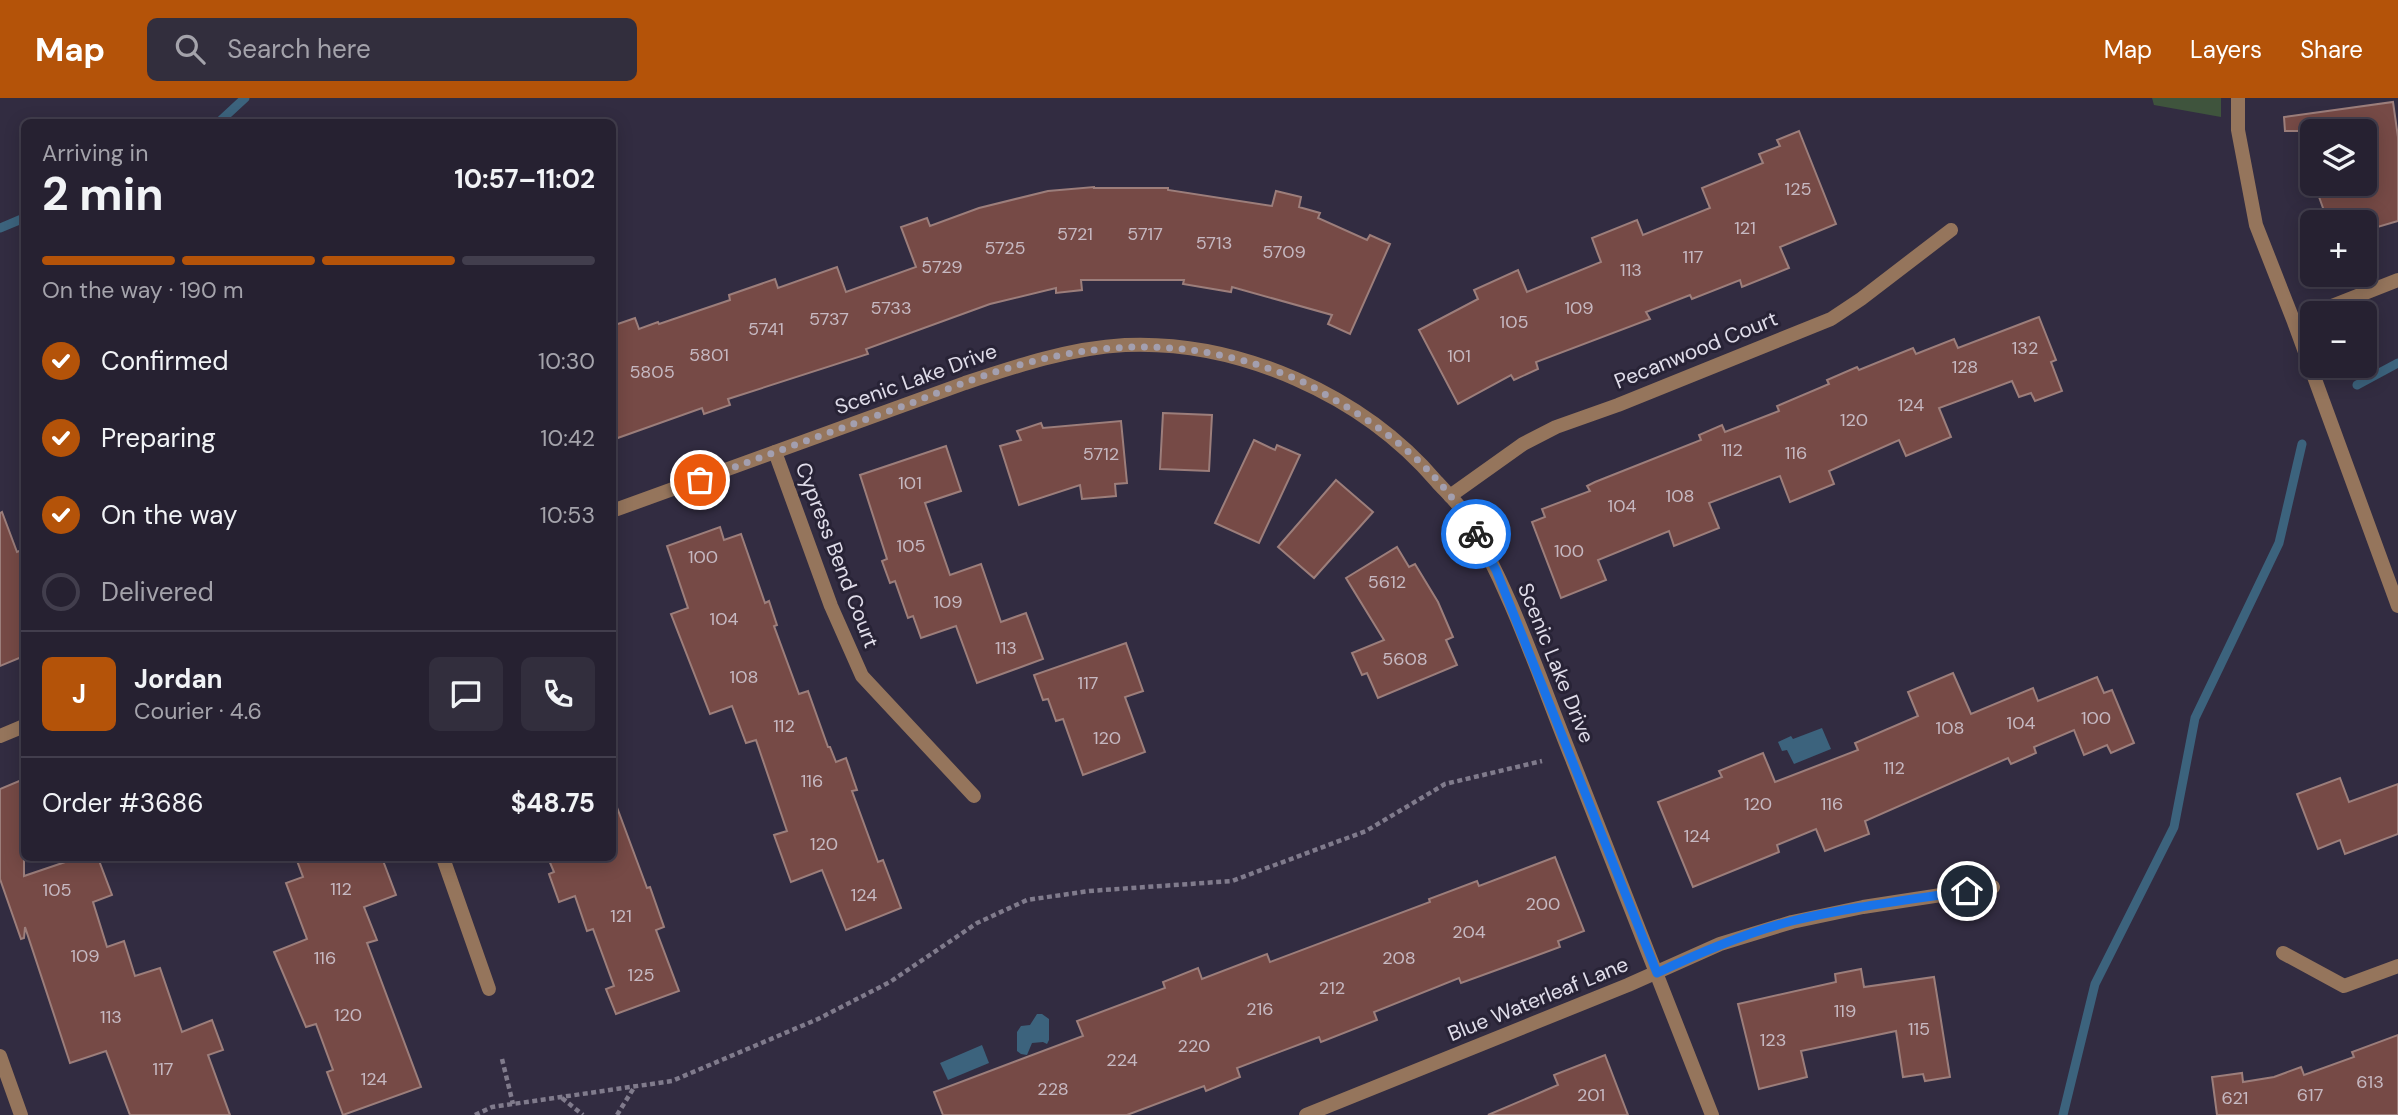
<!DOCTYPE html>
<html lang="en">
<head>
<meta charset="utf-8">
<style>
	:root { --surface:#262131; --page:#322e3d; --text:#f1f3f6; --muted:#a4a3ab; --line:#423e4d; --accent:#b45309 }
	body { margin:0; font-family:"DM Sans",sans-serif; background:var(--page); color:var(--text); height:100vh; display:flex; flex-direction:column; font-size:26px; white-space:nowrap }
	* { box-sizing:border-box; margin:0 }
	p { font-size:23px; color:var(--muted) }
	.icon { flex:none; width:38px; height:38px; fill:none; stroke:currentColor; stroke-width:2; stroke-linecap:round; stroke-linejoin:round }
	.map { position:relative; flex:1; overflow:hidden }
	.details { position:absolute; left:21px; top:21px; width:595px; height:742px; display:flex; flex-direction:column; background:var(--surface); border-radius:10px; box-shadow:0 4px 18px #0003,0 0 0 2px var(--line) }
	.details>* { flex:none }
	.buttons { position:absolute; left:2300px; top:21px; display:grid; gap:14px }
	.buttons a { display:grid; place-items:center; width:77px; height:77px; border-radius:10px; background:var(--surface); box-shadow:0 4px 18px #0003,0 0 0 2px var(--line); font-size:35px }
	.pin { position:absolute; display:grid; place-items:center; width:60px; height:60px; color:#fff; margin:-30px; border:4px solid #fff; border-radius:50%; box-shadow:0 2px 7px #0007 }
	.courier { position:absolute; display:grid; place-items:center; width:70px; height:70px; margin:-35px; border:5px solid #1a73e8; border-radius:50%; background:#fff; color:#222; box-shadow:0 2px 9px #0007 }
	.headline em { font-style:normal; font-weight:700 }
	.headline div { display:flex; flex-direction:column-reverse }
	.headline { display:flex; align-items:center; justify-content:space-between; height:119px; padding:0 21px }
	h1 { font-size:46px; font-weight:700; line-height:52px }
	.bar { display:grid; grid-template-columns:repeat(4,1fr); gap:10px 7px; align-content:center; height:84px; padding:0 21px }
	.bar i { height:9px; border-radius:5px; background:var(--line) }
	.bar .selected { background:var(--accent) }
	.bar p { grid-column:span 4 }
	.line { display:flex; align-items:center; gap:18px; padding:0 21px; border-top:2px solid var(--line) }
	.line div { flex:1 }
	.round { display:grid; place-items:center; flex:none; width:74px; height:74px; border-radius:10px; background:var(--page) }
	ol { padding:0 21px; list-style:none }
	li { display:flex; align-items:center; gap:21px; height:77px }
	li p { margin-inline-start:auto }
	li .icon { padding:7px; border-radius:50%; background:var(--accent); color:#fff; stroke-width:4 }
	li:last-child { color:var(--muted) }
	li i { width:38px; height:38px; border:4px solid var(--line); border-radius:50% }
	header { display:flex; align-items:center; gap:42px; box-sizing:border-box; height:98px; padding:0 35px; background:var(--accent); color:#fff }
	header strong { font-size:33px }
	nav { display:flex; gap:38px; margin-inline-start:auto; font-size:24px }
	.search { width:490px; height:63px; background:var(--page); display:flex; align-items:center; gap:18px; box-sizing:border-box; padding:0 24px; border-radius:10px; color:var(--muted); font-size:26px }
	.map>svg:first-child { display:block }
	.green { fill:#3f543d }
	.water { fill:#3c637d }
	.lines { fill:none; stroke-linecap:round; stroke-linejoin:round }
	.stream { stroke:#3c637d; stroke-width:9 }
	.building { fill:#764a46; stroke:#9c7e7b; stroke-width:2 }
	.path { stroke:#807b8c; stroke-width:4.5; stroke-dasharray:5 3.5; stroke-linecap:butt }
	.minor { stroke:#95755c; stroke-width:14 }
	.done { stroke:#a39faf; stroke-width:7; stroke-dasharray:0 12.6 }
	.route { stroke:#1a73e8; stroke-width:9 }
	.labels { text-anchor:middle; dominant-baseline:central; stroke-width:6; stroke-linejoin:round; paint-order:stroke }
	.number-label { font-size:18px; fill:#c6b8c1 }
	.street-label { font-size:21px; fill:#e0ddea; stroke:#282336 }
</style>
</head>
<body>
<header>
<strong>Map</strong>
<div class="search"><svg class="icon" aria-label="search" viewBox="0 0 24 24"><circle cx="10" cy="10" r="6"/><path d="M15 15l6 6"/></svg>Search here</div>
<nav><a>Map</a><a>Layers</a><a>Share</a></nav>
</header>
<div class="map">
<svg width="2398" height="1017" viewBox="0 0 2398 1017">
	<rect width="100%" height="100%" fill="#322c41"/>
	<path class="green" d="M 2152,0 L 2221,0 L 2221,19 L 2154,7 Z"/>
	<g class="water">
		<path d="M 1822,630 L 1831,651 L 1794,666 L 1787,652 L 1782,653 L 1778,644 L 1791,638 L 1793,641 Z"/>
		<path d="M 1037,916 L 1042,916 L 1049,921 L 1049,942 L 1047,946 L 1043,944 L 1032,945 L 1027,957 L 1021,956 L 1017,953 L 1017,934 L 1021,928 L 1030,927 Z"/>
		<path d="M 982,947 L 989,965 L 948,982 L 940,965 Z"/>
	</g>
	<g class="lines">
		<g class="stream">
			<path d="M 219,24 L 245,0"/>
			<path d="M 0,130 L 24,120"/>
			<path d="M 2357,287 L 2398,265"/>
			<path d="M 2063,1017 L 2095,886 L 2174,729 L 2195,620 L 2279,445 L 2302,346"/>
		</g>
	</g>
	<g class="building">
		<path d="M 2393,4 L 2398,39 L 2398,123 L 2364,133 L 2364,124 L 2328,124 L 2318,96 L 2350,86 L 2364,86 L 2364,33 L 2285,33 L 2284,19 Z"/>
		<path d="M 1799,33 L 1836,126 L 1780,149 L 1789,170 L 1742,189 L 1740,182 L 1692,201 L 1690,197 L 1646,214 L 1650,221 L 1536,264 L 1538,271 L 1514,282 L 1511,277 L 1458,306 L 1419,232 L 1478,201 L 1474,192 L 1518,172 L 1527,194 L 1601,164 L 1592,140 L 1637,122 L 1643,137 L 1710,110 L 1702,90 L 1763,65 L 1759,56 L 1780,48 L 1777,42 Z"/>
		<path d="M 1094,89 L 1094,90 L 1168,90 L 1168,92 L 1272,108 L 1276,93 L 1301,99 L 1299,109 L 1320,115 L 1318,120 L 1367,142 L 1370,137 L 1390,146 L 1350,236 L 1328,226 L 1332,217 L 1232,189 L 1231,194 L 1183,186 L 1184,182 L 1081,182 L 1082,192 L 1056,195 L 1056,190 L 990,206 L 866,251 L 868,256 L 728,301 L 730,307 L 704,316 L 702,310 L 612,342 L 612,228 L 635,220 L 639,231 L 658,224 L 659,226 L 730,202 L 729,197 L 775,181 L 778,190 L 837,169 L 846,194 L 916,169 L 901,129 L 927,120 L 930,128 L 979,110 L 1048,93 Z"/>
		<path d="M 2039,219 L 2056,262 L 2051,264 L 2062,293 L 2035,303 L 2031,295 L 2019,299 L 2012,283 L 1939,310 L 1951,339 L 1906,358 L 1899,342 L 1829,373 L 1834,386 L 1790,404 L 1780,378 L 1709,405 L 1719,430 L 1674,448 L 1669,433 L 1598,462 L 1606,482 L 1561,500 L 1532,424 L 1545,419 L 1542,411 L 1590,393 L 1587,388 L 1595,384 L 1701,342 L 1699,337 L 1722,327 L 1725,334 L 1779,313 L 1777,308 L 1829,286 L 1827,282 L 1857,269 L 1859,272 L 1913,250 L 1916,256 L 1954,241 L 1958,250 Z"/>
		<path d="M 1163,315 L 1212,317 L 1209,373 L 1160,371 Z"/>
		<path d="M 1121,323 L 1127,385 L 1115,386 L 1116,398 L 1082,401 L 1080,387 L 1019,407 L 1000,348 L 1021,342 L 1017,333 L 1041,325 L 1043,330 Z"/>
		<path d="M 1254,342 L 1275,352 L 1277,347 L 1300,357 L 1259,445 L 1215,425 Z"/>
		<path d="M 946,348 L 961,393 L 925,405 L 950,477 L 981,466 L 1001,524 L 1026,515 L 1043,561 L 977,585 L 956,528 L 921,540 L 913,518 L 908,520 L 895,483 L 890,485 L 882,463 L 887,461 L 860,377 Z"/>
		<path d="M 1336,382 L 1373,414 L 1314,480 L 1278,449 Z"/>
		<path d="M 2,414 L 17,454 L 24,451 L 24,558 L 0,568 L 0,415 Z"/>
		<path d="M 720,429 L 724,442 L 741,436 L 765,505 L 769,503 L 777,527 L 774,528 L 799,596 L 808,593 L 828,649 L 830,649 L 836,664 L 846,660 L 857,692 L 852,693 L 878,764 L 883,762 L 901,810 L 846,832 L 822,772 L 791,784 L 774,737 L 787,733 L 756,642 L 746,645 L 732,608 L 710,616 L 671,516 L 688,510 L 667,448 Z"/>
		<path d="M 1397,449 L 1409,469 L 1415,466 L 1438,504 L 1453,539 L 1446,542 L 1457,567 L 1378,600 L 1367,575 L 1362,577 L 1352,555 L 1384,542 L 1346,480 Z"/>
		<path d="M 1126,545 L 1143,593 L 1125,599 L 1145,654 L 1083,677 L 1063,621 L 1056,623 L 1048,601 L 1043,602 L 1034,577 Z"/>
		<path d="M 1953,575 L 1971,616 L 2033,590 L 2038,603 L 2097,579 L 2104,595 L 2112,592 L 2134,645 L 2111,655 L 2107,647 L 2084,657 L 2074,632 L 2034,649 L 2036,655 L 2011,666 L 2008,660 L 1865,723 L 1869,736 L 1825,753 L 1816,731 L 1777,747 L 1779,754 L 1693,789 L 1658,704 L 1722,679 L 1719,673 L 1763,655 L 1775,684 L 1858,652 L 1855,645 L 1918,618 L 1908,594 Z"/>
		<path d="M 2340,680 L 2349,704 L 2398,686 L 2398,736 L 2345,756 L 2340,742 L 2318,751 L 2297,696 Z"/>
		<path d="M 24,681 L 24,778 L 77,760 L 98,760 L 112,797 L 93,804 L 107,849 L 124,843 L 135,878 L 160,870 L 182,934 L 212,922 L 223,952 L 208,957 L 230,1017 L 130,1017 L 106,953 L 70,965 L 25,829 L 24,840 L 21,841 L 0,781 L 0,691 Z"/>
		<path d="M 615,704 L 647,790 L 650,789 L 664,829 L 656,832 L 679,893 L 616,916 L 606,891 L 614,888 L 593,831 L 587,833 L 575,798 L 559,804 L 549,776 L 554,774 L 548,760 L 612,760 L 612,705 Z"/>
		<path d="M 1555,759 L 1584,833 L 1558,843 L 1560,849 L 1461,885 L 1459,880 L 1374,914 L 1377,922 L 1321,944 L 1319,939 L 1237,970 L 1240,979 L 1206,993 L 1204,988 L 1127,1017 L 943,1017 L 934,994 L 1083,938 L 1077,923 L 1165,890 L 1163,884 L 1198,870 L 1202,881 L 1267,856 L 1270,864 L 1430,804 L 1429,801 L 1477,783 L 1479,788 Z"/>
		<path d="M 296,760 L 382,760 L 396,797 L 364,809 L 377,842 L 367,845 L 421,989 L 343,1017 L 327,974 L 333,972 L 316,926 L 306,929 L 274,854 L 307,841 L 286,785 L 303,779 Z"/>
		<path d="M 1861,871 L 1864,889 L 1934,879 L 1950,979 L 1925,983 L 1923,976 L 1903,979 L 1896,933 L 1801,953 L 1807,979 L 1759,991 L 1738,906 L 1836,884 L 1835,876 Z"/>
		<path d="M 2398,937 L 2398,1017 L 2217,1017 L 2212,979 L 2242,975 L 2243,984 L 2274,979 L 2301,969 L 2304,977 L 2354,959 L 2352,954 Z"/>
		<path d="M 1605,957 L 1628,1017 L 1488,1017 L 1558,987 L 1554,977 Z"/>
	</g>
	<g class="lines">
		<g class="path">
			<path d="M 502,961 L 513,1006"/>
			<path d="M 562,1000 L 583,1017"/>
			<path d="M 475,1017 L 492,1009 L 672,983 L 818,921 L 890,884 L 977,825 L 1027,802 L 1089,793 L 1232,783 L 1366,733 L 1445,686 L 1542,663"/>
			<path d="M 617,1017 L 635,988"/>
		</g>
		<g class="minor">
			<path d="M 2238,0 L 2238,32 L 2256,127 L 2294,224 L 2398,508"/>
			<path d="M 2314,215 L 2398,182"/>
			<path d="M 775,354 L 831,508 L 862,578 L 974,698"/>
			<path d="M 1450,398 L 1523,346 L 1556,329 L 1618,307 L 1831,221 L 1861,201 L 1951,132"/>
			<path d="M 612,413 L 965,285 C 1016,268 1070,250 1125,247 C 1239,242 1363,297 1437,384 C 1446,394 1457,404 1465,416 C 1511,492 1539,579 1572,661 C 1619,779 1665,898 1712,1017"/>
			<path d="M 0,638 L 24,628"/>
			<path d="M 443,760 L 489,891"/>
			<path d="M 2283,855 L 2344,888 L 2398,868"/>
			<path d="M 0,958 L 21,1017"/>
			<path d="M 1306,1017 L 1628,887 L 1720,846 L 1792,824 L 1863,809 L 1993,789"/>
		</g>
	</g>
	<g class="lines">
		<path class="done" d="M 700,382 C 769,356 839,331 909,306 C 945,292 982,277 1019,267 C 1117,240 1204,242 1299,282 C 1313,288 1327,298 1340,305 C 1395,337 1445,380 1476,436"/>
		<path class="route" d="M 1476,436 L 1496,472 L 1657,875 C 1701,854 1745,835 1792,823 C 1849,809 1909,802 1967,793"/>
	</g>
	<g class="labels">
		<g class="number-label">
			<text x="1798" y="91">125</text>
			<text x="1745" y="130">121</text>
			<text x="1075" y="136">5721</text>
			<text x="1145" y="136">5717</text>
			<text x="1214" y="145">5713</text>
			<text x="1005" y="150">5725</text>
			<text x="1284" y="154">5709</text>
			<text x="1693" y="159">117</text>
			<text x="942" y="169">5729</text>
			<text x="1631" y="172">113</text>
			<text x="891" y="210">5733</text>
			<text x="1579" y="210">109</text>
			<text x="829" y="221">5737</text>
			<text x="1514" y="224">105</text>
			<text x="766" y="231">5741</text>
			<text x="2025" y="250">132</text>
			<text x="709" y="257">5801</text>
			<text x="1459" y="258">101</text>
			<text x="1965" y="269">128</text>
			<text x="652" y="274">5805</text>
			<text x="1911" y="307">124</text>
			<text x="1854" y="322">120</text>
			<text x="1732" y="352">112</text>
			<text x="1796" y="355">116</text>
			<text x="1101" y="356">5712</text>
			<text x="910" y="385">101</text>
			<text x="1680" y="398">108</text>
			<text x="1622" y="408">104</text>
			<text x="911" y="448">105</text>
			<text x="1569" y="453">100</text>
			<text x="703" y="459">100</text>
			<text x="1387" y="484">5612</text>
			<text x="948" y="504">109</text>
			<text x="724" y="521">104</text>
			<text x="1006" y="550">113</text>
			<text x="1405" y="561">5608</text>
			<text x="744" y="579">108</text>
			<text x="1088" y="585">117</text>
			<text x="2096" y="620">100</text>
			<text x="2021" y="625">104</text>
			<text x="784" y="628">112</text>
			<text x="1950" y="630">108</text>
			<text x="1107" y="640">120</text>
			<text x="1894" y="670">112</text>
			<text x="812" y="683">116</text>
			<text x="1758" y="706">120</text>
			<text x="1832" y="706">116</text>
			<text x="1697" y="738">124</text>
			<text x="824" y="746">120</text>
			<text x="341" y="791">112</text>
			<text x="57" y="792">105</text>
			<text x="864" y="797">124</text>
			<text x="1543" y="806">200</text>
			<text x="621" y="818">121</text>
			<text x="1469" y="834">204</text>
			<text x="85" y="858">109</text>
			<text x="325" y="860">116</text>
			<text x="1399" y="860">208</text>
			<text x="641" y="877">125</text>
			<text x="1332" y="890">212</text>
			<text x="1260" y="911">216</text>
			<text x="1845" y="913">119</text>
			<text x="348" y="917">120</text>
			<text x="111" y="919">113</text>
			<text x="1919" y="931">115</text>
			<text x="1773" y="942">123</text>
			<text x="1194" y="948">220</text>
			<text x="1122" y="962">224</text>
			<text x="163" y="971">117</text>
			<text x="374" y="981">124</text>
			<text x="2370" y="984">613</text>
			<text x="1053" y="991">228</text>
			<text x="1591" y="997">201</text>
			<text x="2310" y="997">617</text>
			<text x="2235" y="1000">621</text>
		</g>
		<g class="street-label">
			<text transform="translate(1696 252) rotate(-22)">Pecanwood Court</text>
			<text transform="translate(916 281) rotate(-20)">Scenic Lake Drive</text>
			<text transform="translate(837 457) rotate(69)">Cypress Bend Court</text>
			<text transform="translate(1556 565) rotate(68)">Scenic Lake Drive</text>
			<text transform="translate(1538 901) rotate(-22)">Blue Waterleaf Lane</text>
		</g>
	</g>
</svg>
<div class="buttons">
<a><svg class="icon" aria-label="layers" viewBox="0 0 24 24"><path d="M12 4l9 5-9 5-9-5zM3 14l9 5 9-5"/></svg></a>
<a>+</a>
<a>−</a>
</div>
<div class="pin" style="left:700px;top:382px;background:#ea580c"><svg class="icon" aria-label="bag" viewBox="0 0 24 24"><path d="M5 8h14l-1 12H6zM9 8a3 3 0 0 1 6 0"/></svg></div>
<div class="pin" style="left:1967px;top:793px;background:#1f2937"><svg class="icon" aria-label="home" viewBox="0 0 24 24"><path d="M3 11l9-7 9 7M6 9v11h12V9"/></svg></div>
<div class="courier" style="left:1476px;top:436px"><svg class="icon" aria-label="bike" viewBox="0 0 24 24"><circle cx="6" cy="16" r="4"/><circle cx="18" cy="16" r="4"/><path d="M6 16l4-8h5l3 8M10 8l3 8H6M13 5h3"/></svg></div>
<section class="details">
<div class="headline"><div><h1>2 min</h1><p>Arriving in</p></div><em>10:57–11:02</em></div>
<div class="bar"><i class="selected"></i><i class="selected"></i><i class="selected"></i><i></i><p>On the way · 190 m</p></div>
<ol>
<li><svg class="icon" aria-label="check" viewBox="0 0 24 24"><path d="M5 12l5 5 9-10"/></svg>Confirmed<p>10:30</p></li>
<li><svg class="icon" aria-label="check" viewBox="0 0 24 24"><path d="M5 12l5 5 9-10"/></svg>Preparing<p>10:42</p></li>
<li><svg class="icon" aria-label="check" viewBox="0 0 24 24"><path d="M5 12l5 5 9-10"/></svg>On the way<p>10:53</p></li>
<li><i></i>Delivered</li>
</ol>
<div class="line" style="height:126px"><b class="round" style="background:var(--accent);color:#fff">J</b><div><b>Jordan</b><p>Courier · 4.6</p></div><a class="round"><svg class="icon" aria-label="chat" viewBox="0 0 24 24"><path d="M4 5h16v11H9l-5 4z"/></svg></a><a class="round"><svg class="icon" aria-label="phone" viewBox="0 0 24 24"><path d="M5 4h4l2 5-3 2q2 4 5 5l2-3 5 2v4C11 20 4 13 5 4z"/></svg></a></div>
<div class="line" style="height:91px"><div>Order #3686</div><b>$48.75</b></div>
</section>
</div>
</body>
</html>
